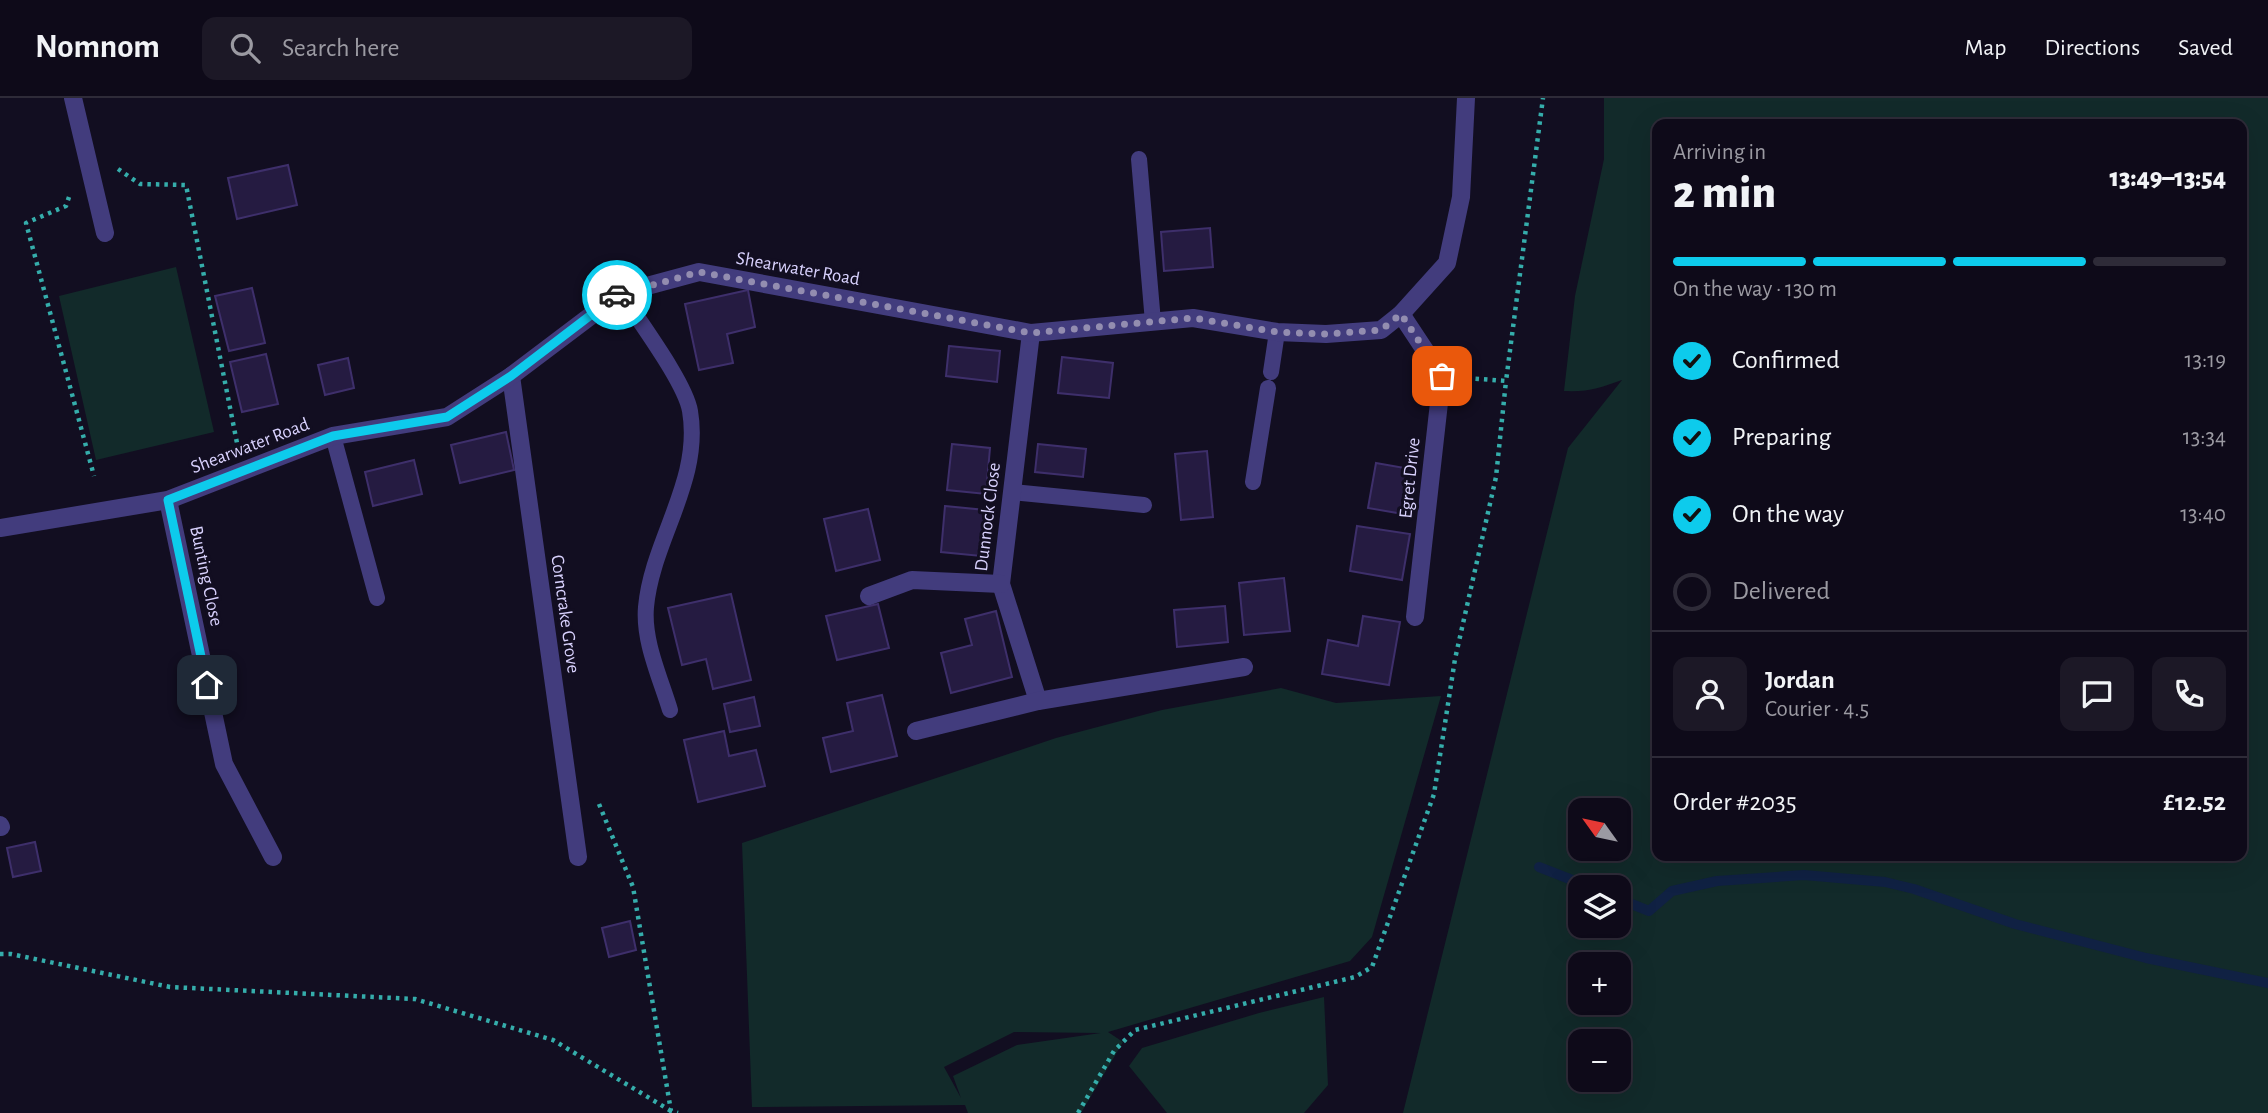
<!DOCTYPE html>
<html lang="en">
<head>
<meta charset="utf-8">
<style>
	:root { --surface:#0e0a19; --page:#1c1826; --text:#f1f3f6; --muted:#9b9aa2; --line:#2e2b38; --accent:#0dcbec }
	body { margin:0; font-family:"Alegreya Sans",sans-serif; background:var(--page); color:var(--text); height:100vh; display:flex; flex-direction:column; font-size:26px; white-space:nowrap }
	* { box-sizing:border-box; margin:0 }
	p { font-size:23px; color:var(--muted) }
	.icon { flex:none; width:38px; height:38px; fill:none; stroke:currentColor; stroke-width:2; stroke-linecap:round; stroke-linejoin:round }
	.map { position:relative; flex:1; overflow:hidden }
	.details { position:absolute; left:1652px; top:21px; width:595px; height:742px; display:flex; flex-direction:column; background:var(--surface); border-radius:14px; box-shadow:0 7px 28px #0002,0 0 0 2px var(--line) }
	.details>* { flex:none }
	.needle { width:46px; rotate:303deg }
	.controls { position:absolute; left:1568px; top:700px; display:grid; gap:14px }
	.controls a { display:grid; place-items:center; width:63px; height:63px; border-radius:14px; background:var(--surface); box-shadow:0 7px 28px #0002,0 0 0 2px var(--line); font-size:35px }
	.pin { position:absolute; display:grid; place-items:center; width:60px; height:60px; color:#fff; margin:-30px; border-radius:14px; box-shadow:0 4px 10px #0006 }
	.courier { position:absolute; display:grid; place-items:center; width:70px; height:70px; margin:-35px; border:5px solid #0dcbec; border-radius:50%; background:#fff; color:#222; box-shadow:0 2px 9px #0007 }
	.headline em { font-style:normal; font-weight:800 }
	.headline div { display:flex; flex-direction:column-reverse }
	.headline { display:flex; align-items:center; justify-content:space-between; height:119px; padding:0 21px }
	h1 { font-size:46px; font-weight:800; line-height:52px }
	.bar { display:grid; grid-template-columns:repeat(4,1fr); gap:10px 7px; align-content:center; height:84px; padding:0 21px }
	.bar i { height:9px; border-radius:5px; background:var(--line) }
	.bar .on { background:var(--accent) }
	.bar p { grid-column:span 4 }
	.line { display:flex; align-items:center; gap:18px; padding:0 21px; border-top:2px solid var(--line) }
	.line div { flex:1 }
	.round { display:grid; place-items:center; flex:none; width:74px; height:74px; border-radius:14px; background:var(--page) }
	ol { padding:0 21px; list-style:none }
	li { display:flex; align-items:center; gap:21px; height:77px }
	li p { margin-inline-start:auto }
	li .icon { padding:7px; border-radius:50%; background:var(--accent); color:#111; stroke-width:4 }
	li:last-child { color:var(--muted) }
	li i { width:38px; height:38px; border:4px solid var(--line); border-radius:50% }
	header { display:flex; align-items:center; gap:42px; box-sizing:border-box; height:98px; padding:0 35px; background:var(--surface); border-bottom:2px solid var(--line) }
	header strong { font-size:33px }
	nav { display:flex; gap:38px; margin-inline-start:auto; font-size:24px }
	.search { width:490px; height:63px; background:var(--page); display:flex; align-items:center; gap:18px; box-sizing:border-box; padding:0 24px; border-radius:14px; color:var(--muted); font-size:26px }
	.map>svg:first-child { display:block }
	.green { fill:#122a2a; fill-rule:evenodd }
	.lines { fill:none; stroke-linecap:round; stroke-linejoin:round }
	.stream { stroke:#102143; stroke-width:10 }
	.building { fill:#251b41; stroke:#3e2f6b; stroke-width:2 }
	.path { stroke:#35adab; stroke-width:4.5; stroke-dasharray:3.5 5; stroke-linecap:butt }
	.lane { stroke:#423c7d; stroke-width:16 }
	.street { stroke:#423c7d; stroke-width:18 }
	.done { stroke:#938db0; stroke-width:7; stroke-dasharray:0 12.6 }
	.route { stroke:#0dcbec; stroke-width:9 }
	.labels { text-anchor:middle; dominant-baseline:central; stroke-width:6; stroke-linejoin:round; paint-order:stroke }
	.street-label { font-size:19px; fill:#d8d1fd; stroke:#120e21 }
</style>
</head>
<body>
<header>
<strong>Nomnom</strong>
<div class="search"><svg class="icon" aria-label="search" viewBox="0 0 24 24"><circle cx="10" cy="10" r="6"/><path d="M15 15l6 6"/></svg>Search here</div>
<nav><a>Map</a><a>Directions</a><a>Saved</a></nav>
</header>
<div class="map">
<svg width="2268" height="1015" viewBox="0 0 2268 1015">
	<rect width="100%" height="100%" fill="#120e21"/>
	<g class="green">
		<path d="M 1604,0 L 2268,0 L 2268,1015 L 1403,1015 L 1568,350 L 1622,282 C 1599,290 1590,294 1564,293 L 1575,198 L 1604,61 ZM 1657,26 L 2242,26 L 2242,758 L 1657,758 ZM 1619,712 L 1619,751 L 1580,751 L 1580,712 ZM 1580,789 L 1619,789 L 1619,828 L 1580,828 ZM 1619,866 L 1619,905 L 1580,905 L 1580,866 ZM 1619,943 L 1619,982 L 1580,982 L 1580,943 Z"/>
		<path d="M 176,169 L 214,334 L 96,362 L 59,198 Z"/>
		<path d="M 1281,590 L 1336,605 L 1441,598 L 1372,839 L 1350,863 L 1108,934 L 1123,944 L 1081,1015 L 968,1015 L 965,1007 L 752,1009 L 742,745 L 1056,640 L 1162,612 ZM 1014,934 L 1100,935 L 1101,935 L 1017,947 L 953,978 L 961,1000 L 944,969 Z"/>
		<path d="M 1324,899 L 1328,987 L 1304,1015 L 1167,1015 L 1129,968 L 1142,950 L 1259,915 Z"/>
	</g>
	<g class="lines">
		<g class="stream">
			<path d="M 1539,769 L 1590,789"/>
			<path d="M 1619,801 L 1649,813 L 1672,793 L 1717,783 L 1804,777 L 1885,784 L 1914,791 L 2015,826 L 2146,860 L 2268,885"/>
		</g>
	</g>
	<g class="building">
		<path d="M 288,67 L 297,107 L 237,121 L 228,80 Z"/>
		<path d="M 1210,130 L 1213,169 L 1164,173 L 1161,134 Z"/>
		<path d="M 252,190 L 265,245 L 229,253 L 215,198 Z"/>
		<path d="M 748,192 L 755,229 L 727,236 L 733,265 L 699,272 L 685,206 Z"/>
		<path d="M 949,248 L 1000,253 L 997,284 L 946,278 Z"/>
		<path d="M 266,256 L 278,306 L 242,314 L 230,264 Z"/>
		<path d="M 1062,259 L 1113,265 L 1109,300 L 1058,295 Z"/>
		<path d="M 348,260 L 354,290 L 325,297 L 318,267 Z"/>
		<path d="M 506,334 L 514,372 L 460,385 L 451,347 Z"/>
		<path d="M 952,346 L 990,350 L 986,396 L 947,392 Z"/>
		<path d="M 1038,346 L 1086,351 L 1083,379 L 1035,374 Z"/>
		<path d="M 1207,353 L 1213,419 L 1181,422 L 1175,356 Z"/>
		<path d="M 414,362 L 422,396 L 373,408 L 365,374 Z"/>
		<path d="M 1376,365 L 1416,372 L 1409,417 L 1368,410 Z"/>
		<path d="M 945,408 L 985,412 L 981,458 L 941,454 Z"/>
		<path d="M 868,411 L 880,462 L 836,473 L 824,421 Z"/>
		<path d="M 1357,428 L 1410,436 L 1402,482 L 1350,473 Z"/>
		<path d="M 1284,480 L 1290,533 L 1244,537 L 1239,485 Z"/>
		<path d="M 731,496 L 751,582 L 713,591 L 706,561 L 682,567 L 668,510 Z"/>
		<path d="M 878,506 L 889,550 L 837,562 L 826,518 Z"/>
		<path d="M 1225,508 L 1228,544 L 1177,549 L 1174,512 Z"/>
		<path d="M 996,513 L 1012,579 L 951,595 L 941,555 L 972,547 L 965,521 Z"/>
		<path d="M 1363,518 L 1400,524 L 1389,587 L 1322,576 L 1328,542 L 1358,548 Z"/>
		<path d="M 882,597 L 897,658 L 831,674 L 823,640 L 853,633 L 847,605 Z"/>
		<path d="M 754,599 L 760,628 L 730,634 L 724,606 Z"/>
		<path d="M 724,633 L 729,658 L 756,652 L 765,688 L 698,704 L 684,642 Z"/>
		<path d="M 35,744 L 41,773 L 13,779 L 7,750 Z"/>
		<path d="M 630,823 L 636,852 L 609,859 L 602,830 Z"/>
	</g>
	<g class="lines">
		<g class="path">
			<path d="M 118,71 L 140,86 L 186,87 L 237,345"/>
			<path d="M 69,99 L 66,108 L 26,125 L 94,378"/>
			<path d="M 1467,280 L 1506,283 L 1543,0"/>
			<path d="M 599,706 L 633,789 L 671,1013 L 678,1015"/>
			<path d="M 0,856 L 11,856 L 170,889 L 415,901 L 553,942 L 671,1013"/>
			<path d="M 1078,1015 L 1114,953 L 1135,932 L 1355,879 L 1372,869 L 1434,696 L 1455,561 L 1496,379 L 1506,283"/>
		</g>
		<g class="lane">
			<path d="M 1139,61 L 1153,224"/>
			<path d="M 621,195 C 638,222 685,284 690,313 C 702,383 652,442 646,509 C 643,543 660,579 670,612"/>
			<path d="M 1271,274 L 1277,234"/>
			<path d="M 333,338 L 377,500"/>
			<path d="M 1253,384 L 1268,290"/>
			<path d="M 1012,394 L 1144,407"/>
		</g>
		<g class="street">
			<path d="M 73,0 L 105,135"/>
			<path d="M 1401,216 L 1442,278 L 1415,519"/>
			<path d="M 1031,235 L 1001,486 L 1038,603"/>
			<path d="M 511,278 L 578,759"/>
			<path d="M 168,402 L 224,666 L 273,759"/>
			<path d="M 0,430 L 168,402 L 333,338 L 447,319 L 511,278 L 621,195 L 699,174 L 1031,235 L 1193,220 L 1277,234 L 1326,236 L 1381,232 L 1401,216 L 1447,165 L 1461,99 L 1466,0"/>
			<path d="M 869,498 L 912,482 L 1001,486"/>
			<path d="M 916,633 L 1038,603 L 1244,569"/>
			<path d="M 0,727 L 1,729"/>
		</g>
	</g>
	<g class="lines">
		<path class="done" d="M 617,197 L 699,174 L 1031,235 L 1193,220 L 1277,234 L 1325,236 L 1381,232 L 1401,216 L 1442,278"/>
		<path class="route" d="M 207,587 L 168,402 L 333,338 L 447,319 L 511,278 L 617,197"/>
	</g>
	<g class="labels">
		<g class="street-label">
			<text transform="translate(798 171) rotate(10)">Shearwater Road</text>
			<text transform="translate(250 348) rotate(-21)">Shearwater Road</text>
			<text transform="translate(1410 380) rotate(-84)">Egret Drive</text>
			<text transform="translate(988 419) rotate(-83)">Dunnock Close</text>
			<text transform="translate(206 478) rotate(78)">Bunting Close</text>
			<text transform="translate(565 516) rotate(82)">Corncrake Grove</text>
		</g>
	</g>
</svg>
<div class="controls">
<a><svg class="needle" viewBox="-14 -14 28 28"><path d="M0-13l5 13h-10z" fill="#e53935"/><path d="M0 13l5-13h-10z" fill="#9b9aa2"/></svg></a>
<a><svg class="icon" aria-label="layers" viewBox="0 0 24 24"><path d="M12 4l9 5-9 5-9-5zM3 14l9 5 9-5"/></svg></a>
<a>+</a>
<a>−</a>
</div>
<div class="pin" style="left:1442px;top:278px;background:#ea580c"><svg class="icon" aria-label="bag" viewBox="0 0 24 24"><path d="M5 8h14l-1 12H6zM9 8a3 3 0 0 1 6 0"/></svg></div>
<div class="pin" style="left:207px;top:587px;background:#1f2937"><svg class="icon" aria-label="home" viewBox="0 0 24 24"><path d="M3 11l9-7 9 7M6 9v11h12V9"/></svg></div>
<div class="courier" style="left:617px;top:197px"><svg class="icon" aria-label="car" viewBox="0 0 24 24"><path d="M5 17H2v-5l4-1 3-4h7l3 4 3 1v5h-3M9 17h6M6 11h13"/><circle cx="7" cy="17" r="2"/><circle cx="17" cy="17" r="2"/></svg></div>
<section class="details">
<div class="headline"><div><h1>2 min</h1><p>Arriving in</p></div><em>13:49–13:54</em></div>
<div class="bar"><i class="on"></i><i class="on"></i><i class="on"></i><i></i><p>On the way · 130 m</p></div>
<ol>
<li><svg class="icon" aria-label="check" viewBox="0 0 24 24"><path d="M5 12l5 5 9-10"/></svg>Confirmed<p>13:19</p></li>
<li><svg class="icon" aria-label="check" viewBox="0 0 24 24"><path d="M5 12l5 5 9-10"/></svg>Preparing<p>13:34</p></li>
<li><svg class="icon" aria-label="check" viewBox="0 0 24 24"><path d="M5 12l5 5 9-10"/></svg>On the way<p>13:40</p></li>
<li><i></i>Delivered</li>
</ol>
<div class="line" style="height:126px"><a class="round"><svg class="icon" aria-label="person" viewBox="0 0 24 24"><circle cx="12" cy="8" r="4"/><path d="M4 21q1-7 8-7t8 7"/></svg></a><div><b>Jordan</b><p>Courier · 4.5</p></div><a class="round"><svg class="icon" aria-label="chat" viewBox="0 0 24 24"><path d="M4 5h16v11H9l-5 4z"/></svg></a><a class="round"><svg class="icon" aria-label="phone" viewBox="0 0 24 24"><path d="M5 4h4l2 5-3 2q2 4 5 5l2-3 5 2v4C11 20 4 13 5 4z"/></svg></a></div>
<div class="line" style="height:91px"><div>Order #2035</div><b>£12.52</b></div>
</section>
</div>
</body>
</html>
